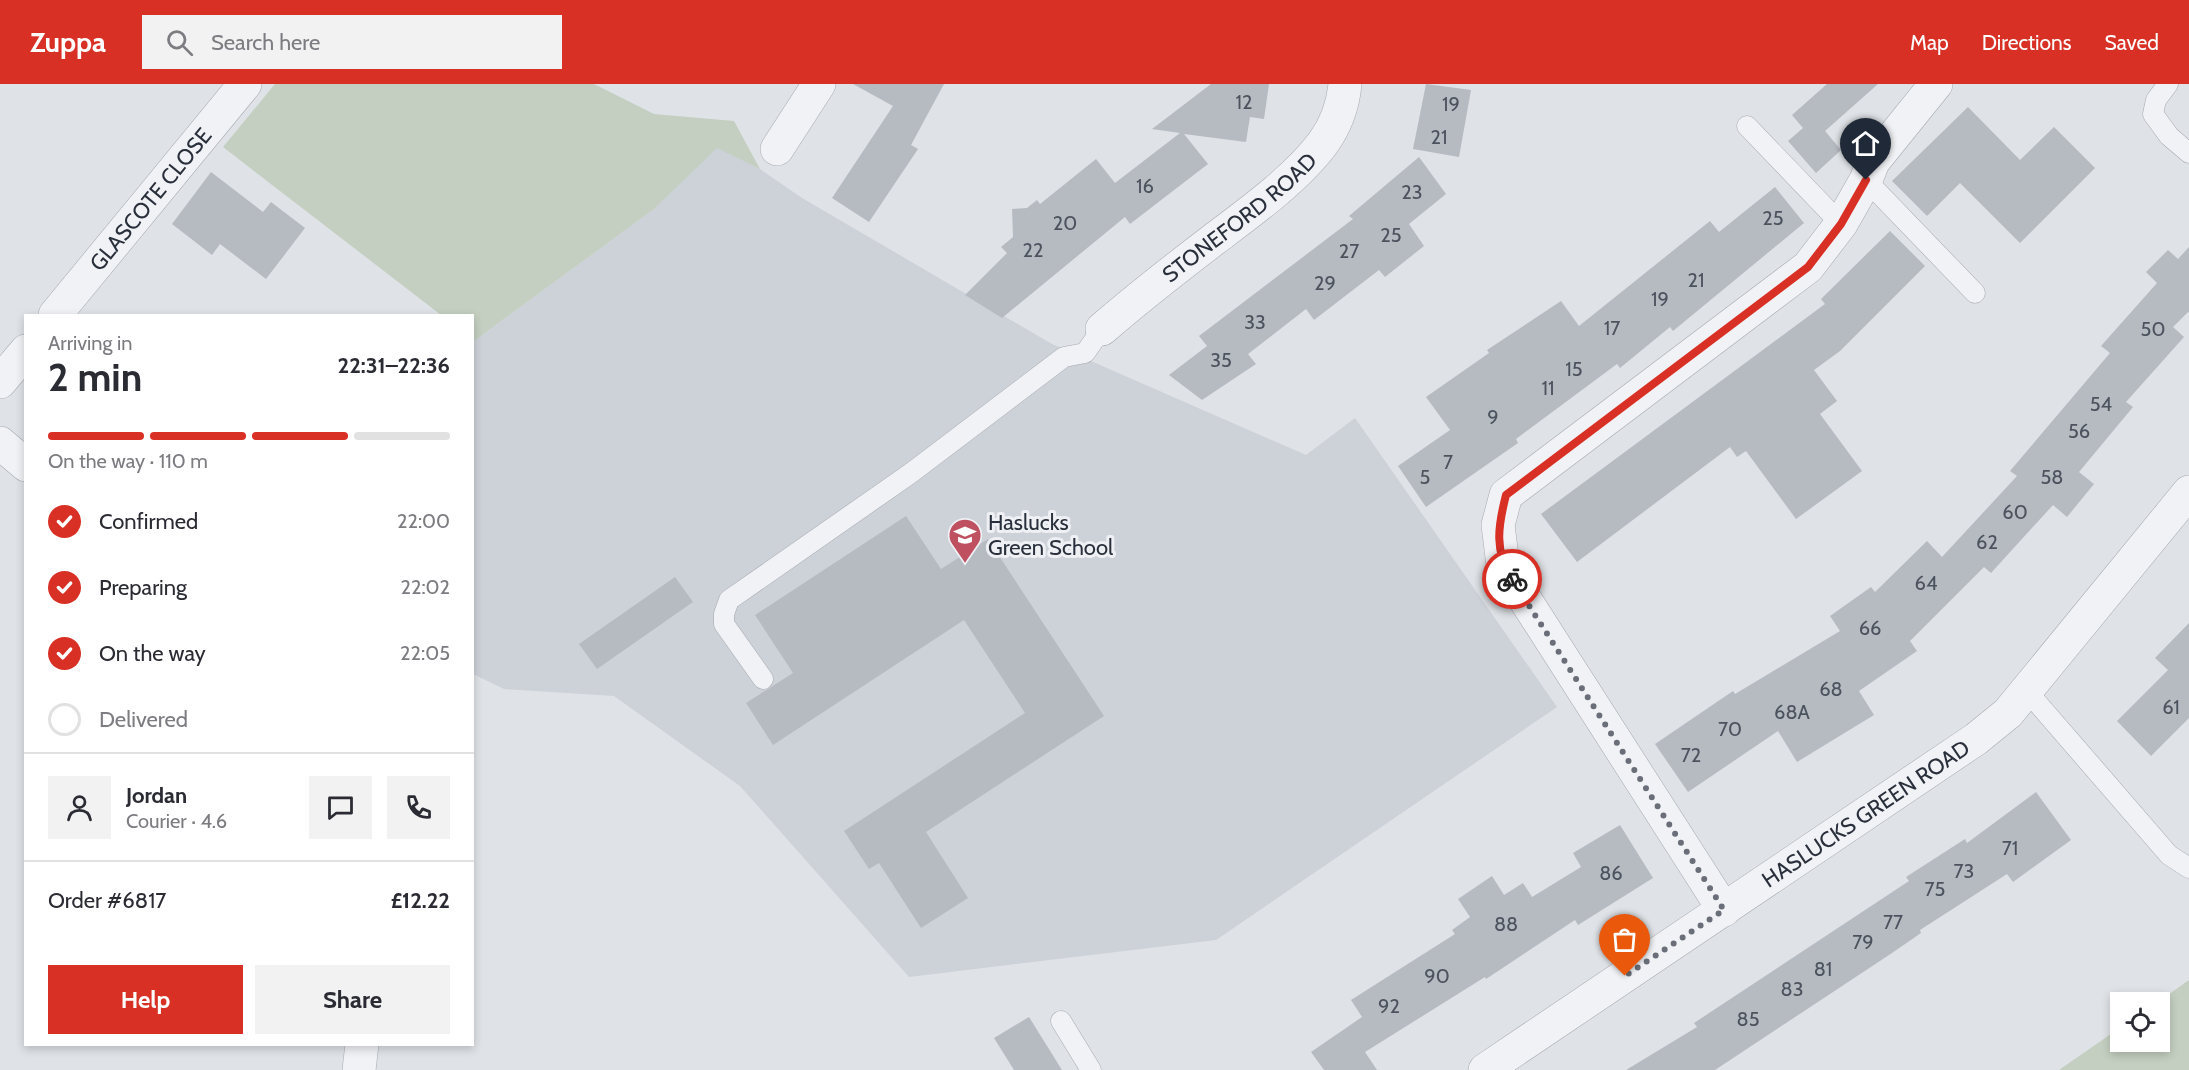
<!DOCTYPE html>
<html lang="en">
<head>
<meta charset="utf-8">
<style>
	:root { --surface:#fff; --page:#f2f2f3; --text:#2b2b33; --muted:#7c7c81; --line:#e1e1e2; --accent:#d93025 }
	body { margin:0; font-family:Cabin,sans-serif; background:var(--page); color:var(--text); height:100vh; display:flex; flex-direction:column; font-size:22px; white-space:nowrap }
	* { box-sizing:border-box; margin:0 }
	p { font-size:20px; color:var(--muted) }
	.icon { flex:none; width:33px; height:33px; fill:none; stroke:currentColor; stroke-width:2; stroke-linecap:round; stroke-linejoin:round }
	.map { position:relative; flex:1; overflow:hidden }
	.side { position:absolute; left:24px; top:230px; width:450px; height:732px; display:flex; flex-direction:column; background:var(--surface); border-radius:0px; box-shadow:0 3px 9px #0003 }
	.side>* { flex:none }
	.tools { position:absolute; left:2110px; top:908px; display:grid; gap:12px }
	.tools a { display:grid; place-items:center; width:60px; height:60px; border-radius:0px; background:var(--surface); box-shadow:0 3px 9px #0003; font-size:30px }
	.pin { position:absolute; display:grid; place-items:center; width:51px; height:51px; color:#fff; margin:-62px -26px; border-radius:50% 50% 50% 0; rotate:-45deg; box-shadow:0 0 6px #0007 }
	.pin .icon { rotate:45deg }
	.courier { position:absolute; display:grid; place-items:center; width:60px; height:60px; margin:-30px; border:4px solid #d93025; border-radius:50%; background:#fff; color:#222; box-shadow:0 2px 8px #0007 }
	.headline em { font-style:normal; font-weight:800 }
	.headline div { display:flex; flex-direction:column-reverse }
	.headline { display:flex; align-items:center; justify-content:space-between; height:102px; padding:0 24px }
	h1 { font-size:39px; font-weight:800; line-height:45px }
	.bar { display:grid; grid-template-columns:repeat(4,1fr); gap:9px 6px; align-content:center; height:72px; padding:0 24px }
	.bar i { height:8px; border-radius:4px; background:var(--line) }
	.bar .selected { background:var(--accent) }
	.bar p { grid-column:span 4 }
	.line { display:flex; align-items:center; gap:15px; padding:0 24px; border-top:2px solid var(--line) }
	.line div { flex:1 }
	.round { display:grid; place-items:center; flex:none; width:63px; height:63px; border-radius:0px; background:var(--page) }
	ol { padding:0 24px; list-style:none }
	li { display:flex; align-items:center; gap:18px; height:66px }
	li p { margin-inline-start:auto }
	li .icon { padding:6px; border-radius:50%; background:var(--accent); color:#fff; stroke-width:4 }
	li:last-child { color:var(--muted) }
	li i { width:33px; height:33px; border:3px solid var(--line); border-radius:50% }
	.cta { display:flex; gap:12px; margin-top:auto; padding:12px 24px }
	.cta a { flex:1; height:69px; border-radius:0px; background:var(--accent); color:#fff; font-size:24px; font-weight:800; line-height:69px; text-align:center }
	.cta a+a { background:var(--page); color:var(--text) }
	header { display:flex; align-items:center; gap:36px; box-sizing:border-box; height:84px; padding:0 30px; background:var(--accent); color:#fff }
	header strong { font-size:28px }
	nav { display:flex; gap:33px; margin-inline-start:auto; font-size:21px }
	.search { width:420px; height:54px; background:var(--page); display:flex; align-items:center; gap:15px; box-sizing:border-box; padding:0 21px; border-radius:0px; color:var(--muted); font-size:22px }
	.map>svg:first-child { display:block }
	.built { fill:#cdd1d8 }
	.green { fill:#c4cfc1 }
	.building { fill:#b6bbc2 }
	.lines { fill:none; stroke-linecap:round; stroke-linejoin:round }
	.service-casing { stroke:#a5a9b0; stroke-width:21 }
	.minor-casing { stroke:#a5a9b0; stroke-width:34 }
	.tertiary-casing { stroke:#a5a9b0; stroke-width:34 }
	.service { stroke:#f1f2f5; stroke-width:20 }
	.minor { stroke:#f1f2f5; stroke-width:33 }
	.tertiary { stroke:#f1f2f5; stroke-width:33 }
	.done { stroke:#696e78; stroke-width:6; stroke-dasharray:0 10.8 }
	.route { stroke:#d93025; stroke-width:8 }
	.labels { text-anchor:middle; dominant-baseline:central; stroke-width:6; stroke-linejoin:round; paint-order:stroke }
	.number-label { font-size:20px; fill:#4c535e }
	.street-label { font-size:22px; fill:#29303c; stroke:#eef0f4 }
	.poi-label { font-size:22px; fill:#29303c; stroke:#eef0f4; text-anchor:start }
</style>
</head>
<body>
<header>
<strong>Zuppa</strong>
<div class="search"><svg class="icon" aria-label="search" viewBox="0 0 24 24"><circle cx="10" cy="10" r="6"/><path d="M15 15l6 6"/></svg>Search here</div>
<nav><a>Map</a><a>Directions</a><a>Saved</a></nav>
</header>
<div class="map">
<svg width="2189" height="986" viewBox="0 0 2189 986">
	<rect width="100%" height="100%" fill="#dfe2e6"/>
	<path class="built" d="M 717,63 L 760,85 L 802,114 L 1052,260 L 1306,371 L 1355,334 L 1557,623 L 1216,856 L 909,893 L 740,702 L 614,612 L 504,605 L 473,590 L 472,266 L 474,257 L 654,125 Z"/>
	<g class="green">
		<path d="M 275,0 L 594,0 L 654,30 L 734,37 L 760,85 L 717,64 L 654,125 L 474,257 L 473,255 L 472,231 L 441,231 L 223,63 Z"/>
		<path d="M 2189,896 L 2189,986 L 2059,986 L 2121,943 L 2121,957 L 2160,957 L 2160,918 L 2158,918 Z"/>
	</g>
	<g class="building">
		<path d="M 853,0 L 944,0 L 911,61 L 918,65 L 869,138 L 832,114 L 893,22 Z"/>
		<path d="M 1211,0 L 1269,0 L 1264,35 L 1250,33 L 1246,58 L 1184,50 L 1208,80 L 1130,140 L 1125,133 L 1002,234 L 965,211 L 1007,169 L 1001,163 L 1013,153 L 1012,125 L 1027,124 L 1037,116 L 1040,120 L 1096,75 L 1115,99 L 1180,49 L 1152,45 Z"/>
		<path d="M 1426,0 L 1471,6 L 1459,73 L 1413,65 Z"/>
		<path d="M 1827,0 L 1878,0 L 1825,47 L 1841,66 L 1816,89 L 1788,57 L 1803,44 L 1792,31 Z"/>
		<path d="M 1968,23 L 2020,76 L 2054,43 L 2095,84 L 2020,159 L 1960,99 L 1927,132 L 1892,97 Z"/>
		<path d="M 1419,73 L 1446,110 L 1409,140 L 1424,162 L 1385,193 L 1379,186 L 1314,236 L 1306,225 L 1248,270 L 1256,280 L 1202,316 L 1169,291 L 1207,262 L 1199,252 L 1353,135 L 1349,132 Z"/>
		<path d="M 211,88 L 263,128 L 271,118 L 305,144 L 266,195 L 220,160 L 212,171 L 172,140 Z"/>
		<path d="M 1775,103 L 1804,139 L 1673,247 L 1670,243 L 1620,284 L 1617,280 L 1516,355 L 1518,359 L 1426,423 L 1398,382 L 1450,346 L 1426,313 L 1489,269 L 1487,266 L 1561,217 L 1579,242 L 1710,137 L 1719,148 Z"/>
		<path d="M 1890,147 L 1925,182 L 1840,267 L 1814,286 L 1837,317 L 1820,330 L 1862,387 L 1796,435 L 1746,367 L 1737,373 L 1730,363 L 1577,478 L 1541,430 L 1825,220 L 1821,215 Z"/>
		<path d="M 2189,163 L 2189,229 L 2188,228 L 2173,243 L 2184,253 L 2126,318 L 2133,323 L 2079,388 L 2094,400 L 2067,433 L 2053,421 L 1991,489 L 1984,483 L 1910,557 L 1917,567 L 1859,607 L 1874,631 L 1797,678 L 1778,647 L 1688,708 L 1655,660 L 1733,607 L 1735,610 L 1840,547 L 1830,532 L 1871,503 L 1875,508 L 1927,457 L 1942,473 L 2017,392 L 2010,387 L 2110,269 L 2101,262 L 2157,199 L 2146,188 L 2168,166 L 2178,175 Z"/>
		<path d="M 906,432 L 941,485 L 988,455 L 1104,632 L 926,748 L 968,814 L 921,844 L 879,779 L 869,785 L 844,747 L 1025,629 L 964,536 L 773,661 L 746,619 L 793,589 L 755,531 Z"/>
		<path d="M 675,493 L 693,518 L 597,585 L 579,560 Z"/>
		<path d="M 2189,539 L 2189,634 L 2151,672 L 2117,637 L 2168,586 L 2155,574 Z"/>
		<path d="M 2036,708 L 2071,756 L 2013,798 L 2007,790 L 1920,846 L 1921,849 L 1892,869 L 1715,986 L 1626,986 L 1697,943 L 1694,939 L 1909,797 L 1906,793 L 1965,755 L 1967,759 Z"/>
		<path d="M 1620,741 L 1653,794 L 1578,841 L 1575,836 L 1486,895 L 1485,893 L 1365,968 L 1377,986 L 1324,986 L 1311,968 L 1362,933 L 1351,916 L 1455,850 L 1452,846 L 1470,833 L 1458,815 L 1492,792 L 1504,811 L 1523,799 L 1532,813 L 1581,783 L 1573,769 Z"/>
		<path d="M 1029,933 L 1062,986 L 1014,986 L 994,954 Z"/>
	</g>
	<g class="lines">
		<g class="service-casing">
			<g id="service">
				<path d="M 2168,0 L 2156,16 L 2153,30 L 2169,52 L 2189,69"/>
				<path d="M 1747,42 L 1841,140"/>
				<path d="M 1866,96 L 1975,209"/>
				<path d="M 763,595 L 724,540 L 724,530 L 729,516 L 911,389 L 1064,273 L 1085,269 L 1102,245"/>
				<path d="M 2027,607 L 2169,771 L 2189,784"/>
				<path d="M 1061,937 L 1091,986"/>
			</g>
		</g>
		<g class="minor-casing">
			<g id="minor">
				<path d="M 777,65 L 819,0"/>
				<path id="s1" d="M 55,231 L 245,0"/>
				<path id="s2" d="M 1102,245 C 1138,214 1175,185 1213,156 C 1249,129 1296,95 1323,59 C 1336,41 1343,22 1345,0"/>
				<path d="M 0,298 L 26,267"/>
				<path d="M 0,359 L 26,381"/>
				<path d="M 1724,826 L 1503,481 L 1498,441 L 1506,411 L 1808,183 L 1841,140 L 1866,96 L 1873,78 L 1936,0"/>
				<path d="M 359,986 L 362,960"/>
			</g>
		</g>
		<g class="tertiary-casing">
			<g id="tertiary">
				<path id="s3" d="M 1485,986 L 1976,655 L 2008,629 L 2189,408"/>
			</g>
		</g>
		<use href="#service" class="service"/>
		<use href="#minor" class="minor"/>
		<use href="#tertiary" class="tertiary"/>
	</g>
	<g class="lines">
		<path class="done" d="M 1512,495 L 1724,826 L 1625,892"/>
		<path class="route" d="M 1512,495 C 1494,467 1498,442 1506,411 L 1808,183 L 1841,140 L 1866,96"/>
	</g>
	<defs>
		<g id="school-pin" transform="scale(1.725)"><path d="M0 17L-7.5 6A9.5 9.5 0 1 1 7.5 6Z" fill="#bf5060" stroke="#eef0f4"/><path d="M0-5L7-2L0 1L-7-2ZM-4 1L0 2.5L4 1V4Q0 6-4 4Z" fill="#fff"/></g>
	</defs>
	<g fill-rule="evenodd">
		<use href="#school-pin" x="965" y="451"/>
	</g>
	<g class="labels">
		<g class="number-label">
			<text x="1244" y="18">12</text>
			<text x="1451" y="20">19</text>
			<text x="1439" y="53">21</text>
			<text x="1145" y="102">16</text>
			<text x="1412" y="108">23</text>
			<text x="1773" y="134">25</text>
			<text x="1065" y="139">20</text>
			<text x="1391" y="151">25</text>
			<text x="1033" y="166">22</text>
			<text x="1349" y="167">27</text>
			<text x="1696" y="196">21</text>
			<text x="1325" y="199">29</text>
			<text x="1660" y="215">19</text>
			<text x="1255" y="238">33</text>
			<text x="1612" y="244">17</text>
			<text x="2153" y="245">50</text>
			<text x="1221" y="276">35</text>
			<text x="1574" y="285">15</text>
			<text x="1548" y="304">11</text>
			<text x="2101" y="320">54</text>
			<text x="1493" y="333">9</text>
			<text x="2079" y="347">56</text>
			<text x="1448" y="378">7</text>
			<text x="1425" y="393">5</text>
			<text x="2052" y="393">58</text>
			<text x="2015" y="428">60</text>
			<text x="1987" y="458">62</text>
			<text x="1926" y="499">64</text>
			<text x="1870" y="544">66</text>
			<text x="1831" y="605">68</text>
			<text x="2171" y="623">61</text>
			<text x="1792" y="628">68A</text>
			<text x="1730" y="645">70</text>
			<text x="1691" y="671">72</text>
			<text x="2010" y="764">71</text>
			<text x="1964" y="787">73</text>
			<text x="1611" y="789">86</text>
			<text x="1935" y="805">75</text>
			<text x="1893" y="838">77</text>
			<text x="1506" y="840">88</text>
			<text x="1863" y="858">79</text>
			<text x="1823" y="885">81</text>
			<text x="1437" y="892">90</text>
			<text x="1792" y="905">83</text>
			<text x="1389" y="922">92</text>
			<text x="1748" y="935">85</text>
		</g>
		<g class="street-label">
			<text stroke="none"><textPath href="#s1" startOffset="150">GLASCOTE CLOSE</textPath></text>
			<text stroke="none"><textPath href="#s2" startOffset="177">STONEFORD ROAD</textPath></text>
			<text stroke="none"><textPath href="#s3" startOffset="459">HASLUCKS GREEN ROAD</textPath></text>
		</g>
		<g class="poi-label">
			<text x="988" y="438">Haslucks<tspan x="988" dy="25">Green School</tspan></text>
		</g>
	</g>
</svg>
<div class="tools">
<a><svg class="icon" aria-label="locate" viewBox="0 0 24 24"><circle cx="12" cy="12" r="6"/><path d="M12 2v4M12 18v4M2 12h4M18 12h4"/></svg></a>
</div>
<div class="pin" style="left:1625px;top:892px;background:#ea580c"><svg class="icon" aria-label="bag" viewBox="0 0 24 24"><path d="M5 8h14l-1 12H6zM9 8a3 3 0 0 1 6 0"/></svg></div>
<div class="pin" style="left:1866px;top:96px;background:#1f2937"><svg class="icon" aria-label="home" viewBox="0 0 24 24"><path d="M3 11l9-7 9 7M6 9v11h12V9"/></svg></div>
<div class="courier" style="left:1512px;top:495px"><svg class="icon" aria-label="bike" viewBox="0 0 24 24"><circle cx="6" cy="16" r="4"/><circle cx="18" cy="16" r="4"/><path d="M6 16l4-8h5l3 8M10 8l3 8H6M13 5h3"/></svg></div>
<section class="side">
<div class="headline"><div><h1>2 min</h1><p>Arriving in</p></div><em>22:31–22:36</em></div>
<div class="bar"><i class="selected"></i><i class="selected"></i><i class="selected"></i><i></i><p>On the way · 110 m</p></div>
<ol>
<li><svg class="icon" aria-label="check" viewBox="0 0 24 24"><path d="M5 12l5 5 9-10"/></svg>Confirmed<p>22:00</p></li>
<li><svg class="icon" aria-label="check" viewBox="0 0 24 24"><path d="M5 12l5 5 9-10"/></svg>Preparing<p>22:02</p></li>
<li><svg class="icon" aria-label="check" viewBox="0 0 24 24"><path d="M5 12l5 5 9-10"/></svg>On the way<p>22:05</p></li>
<li><i></i>Delivered</li>
</ol>
<div class="line" style="height:108px"><a class="round"><svg class="icon" aria-label="person" viewBox="0 0 24 24"><circle cx="12" cy="8" r="4"/><path d="M4 21q1-7 8-7t8 7"/></svg></a><div><b>Jordan</b><p>Courier · 4.6</p></div><a class="round"><svg class="icon" aria-label="chat" viewBox="0 0 24 24"><path d="M4 5h16v11H9l-5 4z"/></svg></a><a class="round"><svg class="icon" aria-label="phone" viewBox="0 0 24 24"><path d="M5 4h4l2 5-3 2q2 4 5 5l2-3 5 2v4C11 20 4 13 5 4z"/></svg></a></div>
<div class="line" style="height:78px"><div>Order #6817</div><b>£12.22</b></div>
<div class="cta"><a>Help</a><a>Share</a></div>
</section>
</div>
</body>
</html>
